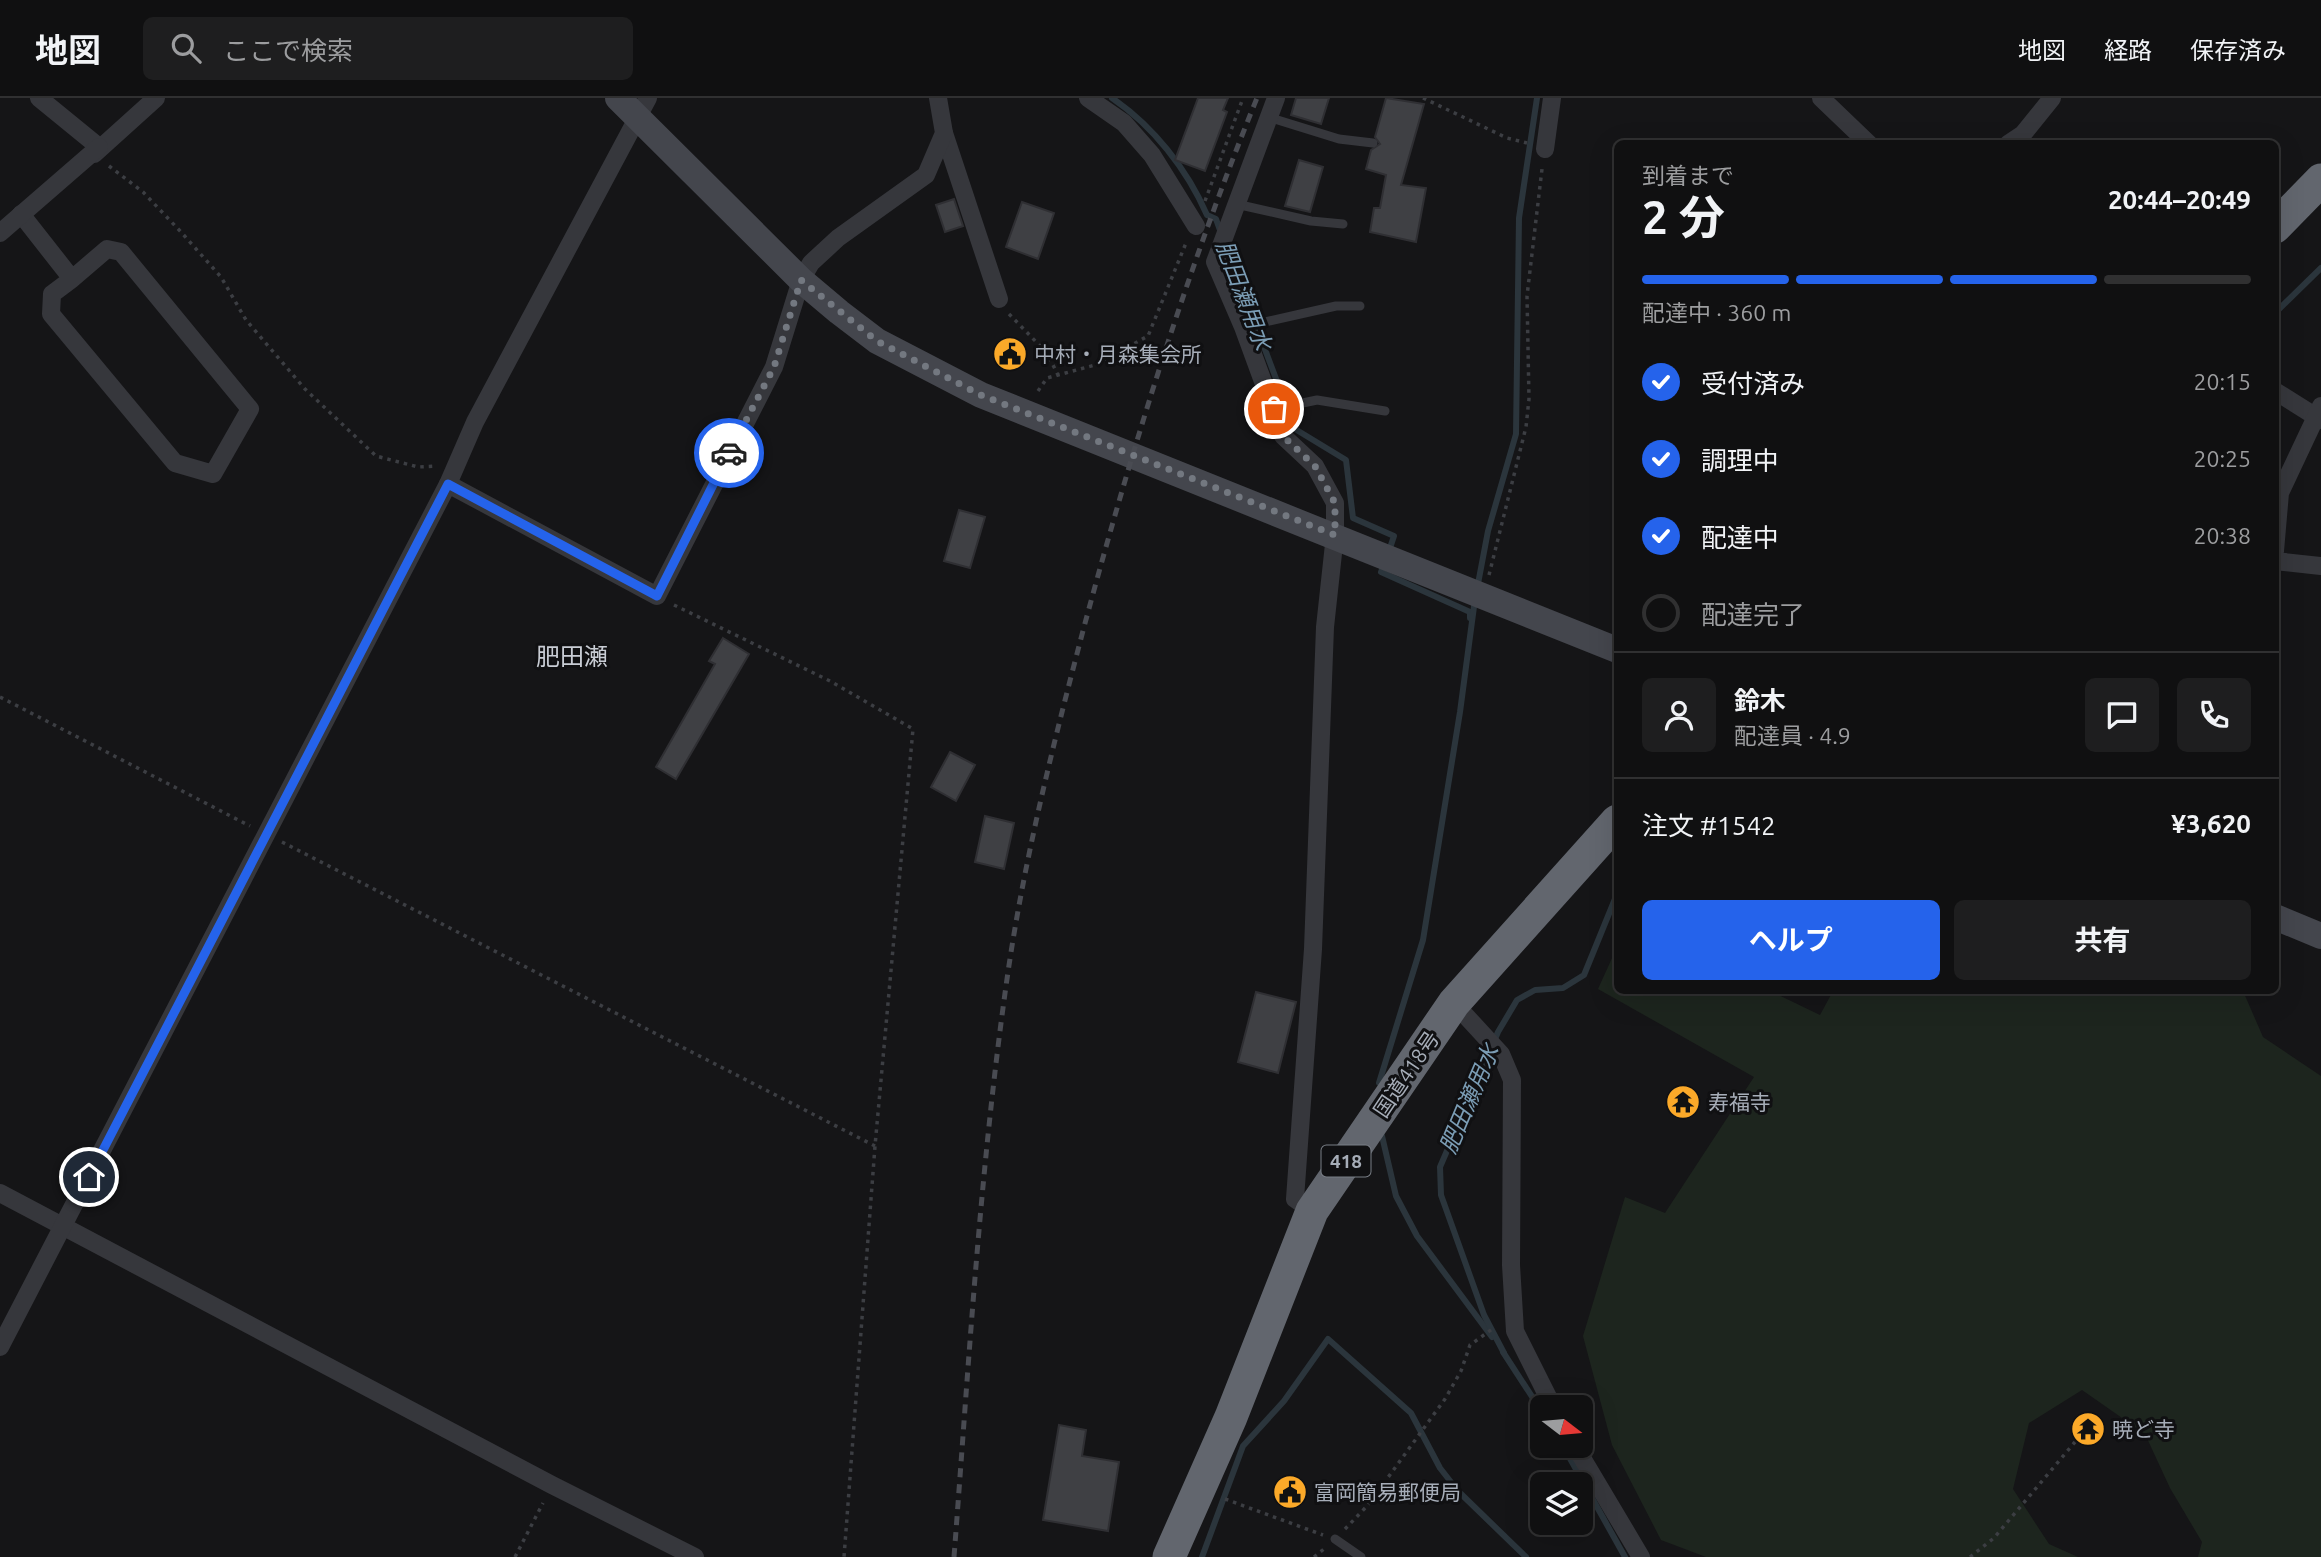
<!DOCTYPE html>
<html lang="ja">
<head>
<meta charset="utf-8">
<style>
	:root { --surface:#101011; --page:#1e1e1f; --text:#f1f3f6; --muted:#9c9d9f; --line:#303031; --accent:#2563eb }
	body { margin:0; font-family:Ubuntu,"Noto Sans JP",sans-serif; background:var(--page); color:var(--text); height:100vh; display:flex; flex-direction:column; font-size:26px; white-space:nowrap }
	* { box-sizing:border-box; margin:0 }
	p { font-size:23px; color:var(--muted) }
	.icon { flex:none; width:38px; height:38px; fill:none; stroke:currentColor; stroke-width:2; stroke-linecap:round; stroke-linejoin:round }
	.map { position:relative; flex:1; overflow:hidden }
	.drawer { position:absolute; left:1614px; top:42px; width:665px; height:854px; display:flex; flex-direction:column; background:var(--surface); border-radius:10px; box-shadow:0 7px 28px #0002,0 0 0 2px var(--line) }
	.drawer>* { flex:none }
	.needle { width:46px; rotate:106deg }
	.controls { position:absolute; left:1530px; top:1297px; display:grid; gap:14px }
	.controls a { display:grid; place-items:center; width:63px; height:63px; border-radius:10px; background:var(--surface); box-shadow:0 7px 28px #0002,0 0 0 2px var(--line); font-size:35px }
	.pin { position:absolute; display:grid; place-items:center; width:60px; height:60px; color:#fff; margin:-30px; border:4px solid #fff; border-radius:50%; box-shadow:0 2px 7px #0007 }
	.courier { position:absolute; display:grid; place-items:center; width:70px; height:70px; margin:-35px; border:5px solid #2563eb; border-radius:50%; background:#fff; color:#222; box-shadow:0 2px 9px #0007 }
	.headline em { font-style:normal; font-weight:700 }
	.headline div { display:flex; flex-direction:column-reverse }
	.headline { display:flex; align-items:center; justify-content:space-between; height:119px; padding:0 28px }
	h1 { font-size:46px; font-weight:700; line-height:52px }
	.bar { display:grid; grid-template-columns:repeat(4,1fr); gap:10px 7px; align-content:center; height:84px; padding:0 28px }
	.bar i { height:9px; border-radius:5px; background:var(--line) }
	.bar .selected { background:var(--accent) }
	.bar p { grid-column:span 4 }
	.line { display:flex; align-items:center; gap:18px; padding:0 28px; border-top:2px solid var(--line) }
	.line div { flex:1 }
	.round { display:grid; place-items:center; flex:none; width:74px; height:74px; border-radius:10px; background:var(--page) }
	ol { padding:0 28px; list-style:none }
	li { display:flex; align-items:center; gap:21px; height:77px }
	li p { margin-inline-start:auto }
	li .icon { padding:7px; border-radius:50%; background:var(--accent); color:#fff; stroke-width:4 }
	li:last-child { color:var(--muted) }
	li i { width:38px; height:38px; border:4px solid var(--line); border-radius:50% }
	.cta { display:flex; gap:14px; margin-top:auto; padding:14px 28px }
	.cta a { flex:1; height:80px; border-radius:10px; background:var(--accent); color:#fff; font-size:28px; font-weight:700; line-height:80px; text-align:center }
	.cta a+a { background:var(--page); color:var(--text) }
	header { display:flex; align-items:center; gap:42px; box-sizing:border-box; height:98px; padding:0 35px; background:var(--surface); border-bottom:2px solid var(--line) }
	header strong { font-size:33px }
	nav { display:flex; gap:38px; margin-inline-start:auto; font-size:24px }
	.search { width:490px; height:63px; background:var(--page); display:flex; align-items:center; gap:18px; box-sizing:border-box; padding:0 24px; border-radius:10px; color:var(--muted); font-size:26px }
	.map>svg:first-child { display:block }
	.green { fill:#1d251e }
	.lines { fill:none; stroke-linecap:round; stroke-linejoin:round }
	.stream { stroke:#2b353c; stroke-width:6 }
	.building { fill:#3f4044; stroke:#2f2f33; stroke-width:2 }
	.path { stroke:#3c3e43; stroke-width:3.5; stroke-dasharray:3.5 5; stroke-linecap:butt }
	.lane { stroke:#36373c; stroke-width:9 }
	.street { stroke:#36373c; stroke-width:18 }
	.secondary { stroke:#44464d; stroke-width:26 }
	.highway { stroke:#62666e; stroke-width:33 }
	.rail { stroke:#494b52; stroke-width:5; stroke-dasharray:9 7; stroke-linecap:butt }
	.done { stroke:#737880; stroke-width:7; stroke-dasharray:0 12.6 }
	.route { stroke:#2563eb; stroke-width:9 }
	.labels { text-anchor:middle; dominant-baseline:central; stroke-width:6; stroke-linejoin:round; paint-order:stroke }
	.shield { fill:#101012; stroke:#797e86; stroke-width:2 }
	.shield-label { font-size:19px; font-weight:bold; fill:#a6adb8 }
	.poi-label { font-size:21px; fill:#a6adb8; stroke:#101012; text-anchor:start }
	.street-label { font-size:21px; fill:#a6adb8; stroke:#101012 }
	.water-label { font-size:23px; font-style:italic; fill:#7b9db5; stroke:#101012 }
	.quarter-label { font-size:24px; fill:#c8ccd4; stroke:#101012 }
</style>
</head>
<body>
<header>
<strong>地図</strong>
<div class="search"><svg class="icon" aria-label="search" viewBox="0 0 24 24"><circle cx="10" cy="10" r="6"/><path d="M15 15l6 6"/></svg>ここで検索</div>
<nav><a>地図</a><a>経路</a><a>保存済み</a></nav>
</header>
<div class="map">
<svg width="2321" height="1459" viewBox="0 0 2321 1459">
	<rect width="100%" height="100%" fill="#151517"/>
	<path class="green" d="M 1617,849 L 1617,892 L 1770,893 L 1820,917 L 1833,893 L 2243,893 L 2263,939 L 2321,978 L 2321,1459 L 2198,1459 L 2202,1444 L 2170,1390 L 2145,1336 L 2082,1292 L 2029,1325 L 2013,1391 L 2049,1446 L 2078,1459 L 1706,1459 L 1661,1442 L 1612,1347 L 1583,1238 L 1625,1099 L 1665,1115 L 1754,979 L 1598,891 Z"/>
	<g class="lines">
		<g class="stream">
			<path d="M 1112,0 C 1153,28 1187,71 1207,117 L 1216,121 L 1221,135"/>
			<path d="M 1226,148 L 1295,331 L 1346,362 L 1353,420 L 1394,438 L 1389,453"/>
			<path d="M 2275,215 L 2321,170"/>
			<path d="M 1384,466 L 1381,474 L 1470,514 L 1470,520"/>
			<path d="M 1477,491 L 1488,433 L 1516,336 L 1519,120 L 1537,0"/>
			<path d="M 1379,985 L 1423,842 L 1460,614 L 1475,501"/>
			<path d="M 1382,1038 L 1396,1098 L 1417,1138 L 1492,1239"/>
			<path d="M 1503,1254 L 1542,1314"/>
			<path d="M 1504,1255 L 1484,1217 L 1441,1097 L 1440,1069 L 1498,934 L 1517,902 L 1535,892 L 1563,890 L 1584,877 L 1617,796"/>
			<path d="M 1563,1348 L 1625,1459"/>
			<path d="M 1202,1459 L 1243,1348 L 1284,1303 L 1328,1241 L 1411,1315 L 1440,1370 L 1458,1393 L 1526,1459"/>
		</g>
	</g>
	<g class="building">
		<path d="M 1198,0 L 1228,0 L 1223,12 L 1227,14 L 1205,73 L 1175,62 Z"/>
		<path d="M 1296,0 L 1329,0 L 1321,26 L 1291,17 Z"/>
		<path d="M 1386,0 L 1424,6 L 1401,87 L 1426,90 L 1416,144 L 1370,134 L 1374,110 L 1380,110 L 1386,77 L 1366,71 L 1371,52 L 1380,46 L 1375,39 Z"/>
		<path d="M 1299,62 L 1323,69 L 1310,114 L 1285,108 Z"/>
		<path d="M 954,101 L 963,128 L 945,134 L 936,107 Z"/>
		<path d="M 1022,104 L 1054,115 L 1038,161 L 1006,149 Z"/>
		<path d="M 959,412 L 985,419 L 970,470 L 944,463 Z"/>
		<path d="M 723,540 L 749,556 L 676,681 L 656,669 L 715,566 L 709,563 Z"/>
		<path d="M 950,654 L 975,667 L 956,703 L 931,689 Z"/>
		<path d="M 985,718 L 1014,725 L 1004,771 L 975,764 Z"/>
		<path d="M 1256,894 L 1296,904 L 1278,975 L 1238,964 Z"/>
		<path d="M 1059,1327 L 1086,1332 L 1082,1358 L 1119,1364 L 1108,1433 L 1043,1422 Z"/>
	</g>
	<g class="lines">
		<g class="path">
			<path d="M 1423,0 L 1507,40 L 1527,45"/>
			<path d="M 109,68 L 143,94 L 181,134 L 221,179 L 246,222 L 305,291 L 376,358 L 418,369 L 436,368"/>
			<path d="M 1205,103 L 1243,0"/>
			<path d="M 1009,216 L 1047,255 L 1058,277"/>
			<path d="M 1038,293 L 1047,280 L 1095,267 L 1148,238 L 1186,145"/>
			<path d="M 1489,477 L 1526,329 L 1529,301 L 1527,198 L 1542,71"/>
			<path d="M 674,507 L 830,583 L 913,631 L 875,1048 L 844,1459"/>
			<path d="M 0,599 L 250,728"/>
			<path d="M 282,744 L 875,1048"/>
			<path d="M 1225,1401 L 1323,1437"/>
			<path d="M 1345,1431 L 1368,1407 L 1445,1301 L 1461,1273 L 1470,1247 L 1495,1229"/>
			<path d="M 515,1459 L 543,1405"/>
			<path d="M 1314,1459 L 1324,1451"/>
			<path d="M 1970,1459 L 1994,1440 L 2075,1344"/>
		</g>
		<g class="lane">
			<path d="M 1268,19 L 1339,41 L 1373,45"/>
			<path d="M 1236,106 L 1311,123 L 1343,126"/>
			<path d="M 1243,229 L 1336,208 L 1360,208"/>
			<path d="M 1274,311 L 1317,302 L 1385,313"/>
			<path d="M 1335,1441 L 1361,1459"/>
		</g>
		<g class="street">
			<path d="M 39,0 L 99,49"/>
			<path d="M 1088,0 L 1124,25 L 1152,57 L 1196,128"/>
			<path d="M 1276,0 L 1215,164 L 1243,229 L 1283,338 L 1315,368 L 1335,405 L 1335,437 L 1325,529 L 1313,851 L 1295,1101 L 1312,1113"/>
			<path d="M 1821,0 L 1869,46"/>
			<path d="M 944,35 L 999,201"/>
			<path d="M 2008,46 L 2023,36 L 2052,0"/>
			<path d="M 1545,51 L 1552,0"/>
			<path d="M 94,56 L 156,0"/>
			<path d="M 21,116 L 72,181 L 107,151 L 121,154 L 250,311 L 213,376 L 175,365 L 51,216 L 52,196 L 72,181"/>
			<path d="M 0,135 L 99,49"/>
			<path d="M 2275,293 L 2321,322"/>
			<path d="M 448,386 L 657,498 L 774,269 L 801,182 L 811,165 L 838,140 L 926,77 L 944,35 L 938,0"/>
			<path d="M 2275,453 L 2280,395 L 2321,308"/>
			<path d="M 2275,463 L 2321,468"/>
			<path d="M 1454,905 L 1501,956 L 1512,982 L 1511,1167 L 1515,1233 L 1553,1309"/>
			<path d="M 0,1095 L 552,1387 L 695,1459"/>
			<path d="M 0,1249 L 448,386 L 475,324 L 648,0"/>
			<path d="M 1575,1348 L 1641,1459"/>
		</g>
		<g class="secondary">
			<path d="M 618,0 L 801,182 L 839,214 L 877,243 L 981,297 L 1617,552"/>
			<path d="M 2275,819 L 2321,838"/>
		</g>
		<g class="highway">
			<path d="M 2275,129 L 2321,82"/>
			<path d="M 1169,1459 L 1231,1319 L 1312,1113 L 1454,905 L 1617,723"/>
		</g>
		<path class="rail" d="M 954,1459 C 969,1264 980,1068 1008,874 C 1025,758 1054,643 1084,529 C 1132,350 1187,172 1257,0"/>
	</g>
	<g class="lines">
		<path class="done" d="M 729,355 L 774,269 L 801,182 L 877,243 L 981,297 L 1335,437 L 1335,405 L 1315,368 L 1283,338 L 1274,311"/>
		<path class="route" d="M 89,1079 L 448,386 L 657,498 L 729,355"/>
	</g>
	<defs>
		<g id="civic-disc" transform="scale(1.75)"><circle r="9.5" fill="#fba929" stroke="#101012"/><path d="M-.6-6.5H3V-4.5H.6V-3L4-1V1h2V6H-6V1h2V-1L-.6-3ZM-1.2 2.5V6h2.4V2.5Z" fill="#111"/></g>
		<g id="temple-disc" transform="scale(1.75)"><circle r="9.5" fill="#fba929" stroke="#101012"/><path d="M0-6L5-2H3V0L6.5 2.5H4V6H1.5V3h-3V6H-4V2.5H-6.5L-3 0V-2H-5Z" fill="#111"/></g>
	</defs>
	<g fill-rule="evenodd">
		<use href="#civic-disc" x="1010" y="256"/>
		<use href="#temple-disc" x="1683" y="1004"/>
		<use href="#temple-disc" x="2088" y="1331"/>
		<use href="#civic-disc" x="1290" y="1394"/>
	</g>
	<g class="labels">
		<rect class="shield" x="1321.5" y="1047.5" width="49" height="31" rx="5"/>
		<g class="shield-label">
			<text x="1346" y="1063">418</text>
		</g>
		<g class="poi-label">
			<text x="1034" y="256">中村・月森集会所</text>
			<text x="1708" y="1004">寿福寺</text>
			<text x="2112" y="1331">暁ど寺</text>
			<text x="1314" y="1394">富岡簡易郵便局</text>
		</g>
		<g class="street-label">
			<text transform="translate(1406 976) rotate(-56)">国道418号</text>
		</g>
		<g class="water-label">
			<text transform="translate(1244 197) rotate(69)">肥田瀬用水</text>
			<text transform="translate(1469 1001) rotate(-67)">肥田瀬用水</text>
		</g>
		<g class="quarter-label">
			<text x="572" y="558">肥田瀬</text>
		</g>
	</g>
</svg>
<div class="controls">
<a><svg class="needle" viewBox="-14 -14 28 28"><path d="M0-13l5 13h-10z" fill="#e53935"/><path d="M0 13l5-13h-10z" fill="#9c9d9f"/></svg></a>
<a><svg class="icon" aria-label="layers" viewBox="0 0 24 24"><path d="M12 4l9 5-9 5-9-5zM3 14l9 5 9-5"/></svg></a>
</div>
<div class="pin" style="left:1274px;top:311px;background:#ea580c"><svg class="icon" aria-label="bag" viewBox="0 0 24 24"><path d="M5 8h14l-1 12H6zM9 8a3 3 0 0 1 6 0"/></svg></div>
<div class="pin" style="left:89px;top:1079px;background:#1f2937"><svg class="icon" aria-label="home" viewBox="0 0 24 24"><path d="M3 11l9-7 9 7M6 9v11h12V9"/></svg></div>
<div class="courier" style="left:729px;top:355px"><svg class="icon" aria-label="car" viewBox="0 0 24 24"><path d="M5 17H2v-5l4-1 3-4h7l3 4 3 1v5h-3M9 17h6M6 11h13"/><circle cx="7" cy="17" r="2"/><circle cx="17" cy="17" r="2"/></svg></div>
<section class="drawer">
<div class="headline"><div><h1>2 分</h1><p>到着まで</p></div><em>20:44–20:49</em></div>
<div class="bar"><i class="selected"></i><i class="selected"></i><i class="selected"></i><i></i><p>配達中 · 360 m</p></div>
<ol>
<li><svg class="icon" aria-label="check" viewBox="0 0 24 24"><path d="M5 12l5 5 9-10"/></svg>受付済み<p>20:15</p></li>
<li><svg class="icon" aria-label="check" viewBox="0 0 24 24"><path d="M5 12l5 5 9-10"/></svg>調理中<p>20:25</p></li>
<li><svg class="icon" aria-label="check" viewBox="0 0 24 24"><path d="M5 12l5 5 9-10"/></svg>配達中<p>20:38</p></li>
<li><i></i>配達完了</li>
</ol>
<div class="line" style="height:126px"><a class="round"><svg class="icon" aria-label="person" viewBox="0 0 24 24"><circle cx="12" cy="8" r="4"/><path d="M4 21q1-7 8-7t8 7"/></svg></a><div><b>鈴木</b><p>配達員 · 4.9</p></div><a class="round"><svg class="icon" aria-label="chat" viewBox="0 0 24 24"><path d="M4 5h16v11H9l-5 4z"/></svg></a><a class="round"><svg class="icon" aria-label="phone" viewBox="0 0 24 24"><path d="M5 4h4l2 5-3 2q2 4 5 5l2-3 5 2v4C11 20 4 13 5 4z"/></svg></a></div>
<div class="line" style="height:91px"><div>注文 #1542</div><b>¥3,620</b></div>
<div class="cta"><a>ヘルプ</a><a>共有</a></div>
</section>
</div>
</body>
</html>
